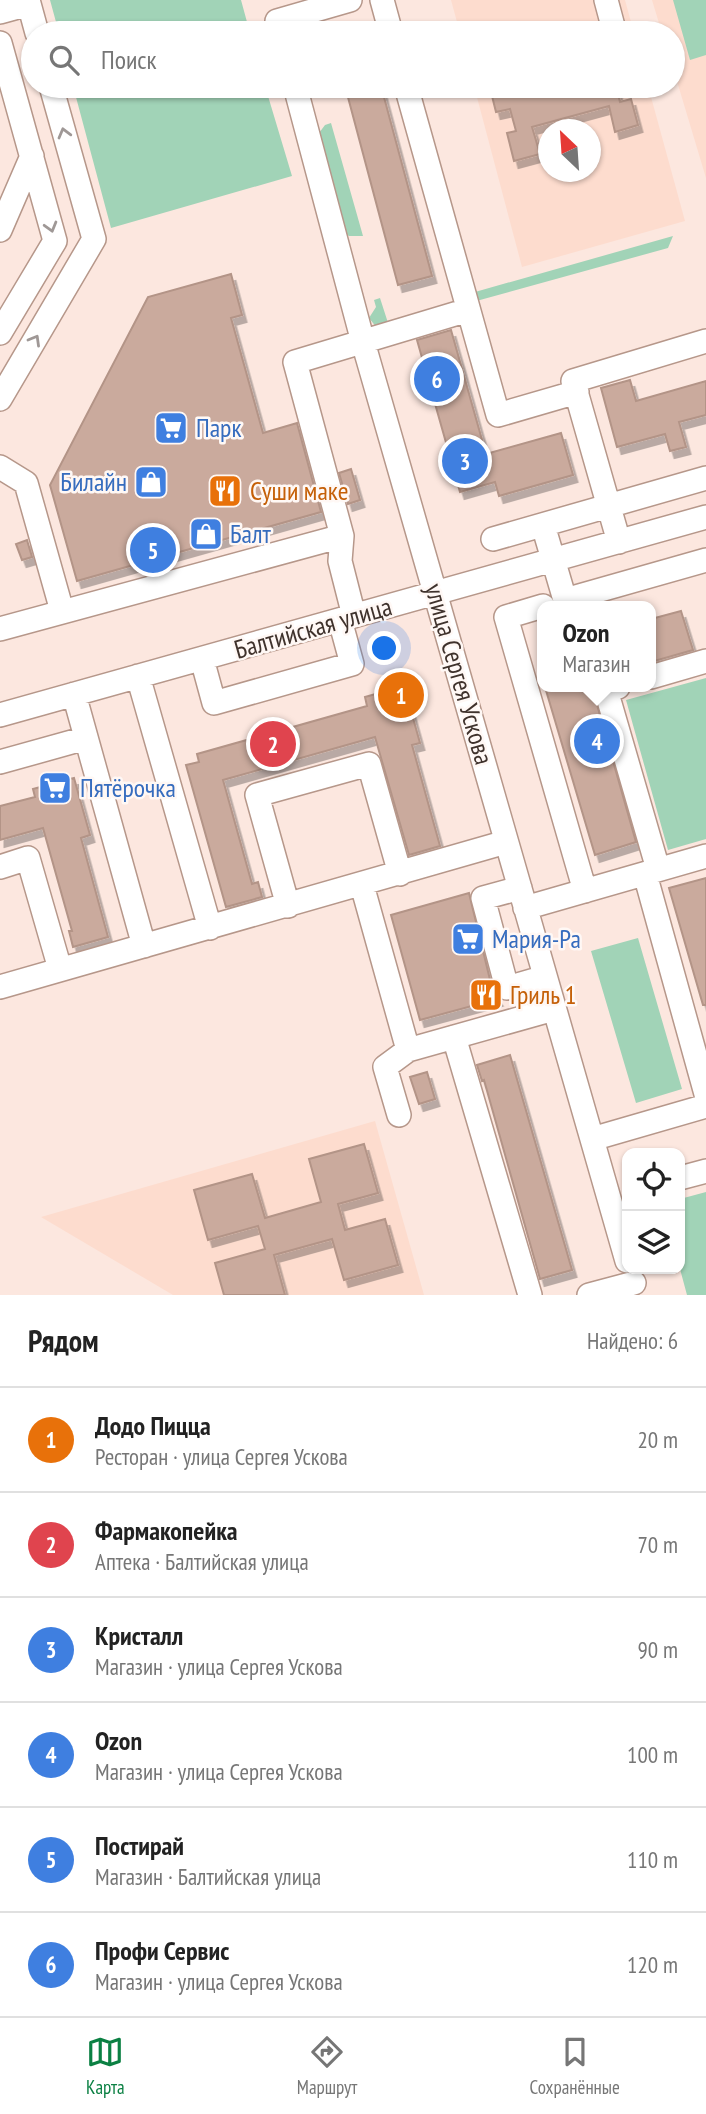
<!DOCTYPE html>
<html lang="ru">
<head>
<meta charset="utf-8">
<style>
	:root { --surface:#fff; --page:#f6f6f6; --text:#222; --muted:#767676; --line:#e0e0e0; --accent:#0b8043 }
	body { margin:0; font-family:"PT Sans Narrow",sans-serif; background:var(--page); color:var(--text) }
	.controls { position:absolute; right:21px; bottom:21px; display:grid; overflow:hidden; border-radius:14px; box-shadow:0 2px 5px #0004 }
	.controls button { width:63px; height:63px; display:grid; place-items:center; padding:0; border:0; border-bottom:2px solid var(--line); background:var(--surface); color:var(--text); font:35px sans-serif }
	.compass { position:absolute; left:538px; top:119px; width:63px; height:63px; border-radius:50%; background:var(--surface); box-shadow:0 2px 5px #0004; rotate:335deg }
	.you { position:absolute; left:385px; top:649px; width:24px; height:24px; margin:-18px; border:5px solid #fff; border-radius:50%; background:#1a73e8; box-shadow:0 0 0 10px #1a73e833 }
	.badge { display:grid; place-items:center; width:46px; height:46px; border-radius:50%; background:var(--accent); color:#fff; font-size:23px; font-weight:700 }
	.pin { position:absolute; translate:-50% -50%; border:4px solid #fff; box-shadow:0 2px 7px #0006 }
	.popup { position:absolute; left:537px; top:601px; width:119px; height:91px; box-sizing:border-box; display:grid; place-content:center; border-radius:14px; background:var(--surface); filter:drop-shadow(0 2px 5px #0005); font-size:23px; white-space:nowrap; color:var(--muted) }
	.popup b { font-size:26px; color:var(--text) }
	.popup::after { content:''; position:absolute; left:50%; top:100%; margin-left:-14px; border:14px solid transparent; border-top-color:var(--surface) }
	.list { margin:0; padding:0; list-style:none }
	h2 { display:flex; justify-content:space-between; align-items:center; height:91px; margin:0; padding:0 28px; font-size:30px }
	h2 small { font-size:23px; font-weight:400; color:var(--muted) }
	.list li { display:grid; grid-template-columns:46px 1fr auto; gap:21px; align-items:center; box-sizing:border-box; height:105px; padding:0 28px; border-top:2px solid var(--line) }
	.list b { display:block; font-size:26px; white-space:nowrap }
	.list p { margin:0; font-size:23px; white-space:nowrap; color:var(--muted) }
	.list em { font-size:23px; font-style:normal; color:var(--muted) }
	.icon { flex:none; width:38px; height:38px; fill:none; stroke:currentColor; stroke-width:2; stroke-linecap:round; stroke-linejoin:round }
	.map { position:relative; flex:none; width:706px; height:1295px; overflow:hidden }
	.search { position:absolute; background:var(--surface); box-shadow:0 2px 5px #0004; left:21px; right:21px; top:21px; height:77px; display:flex; align-items:center; gap:18px; box-sizing:border-box; padding:0 24px; border-radius:38px; color:var(--muted); font-size:26px }
	.sheet { height:721px; background:var(--surface) }
	nav { display:flex; justify-content:space-around; align-items:center; box-sizing:border-box; height:98px; border-top:2px solid var(--line); background:var(--surface); font-size:19px; color:var(--muted) }
	nav a { display:grid; justify-items:center; gap:4px }
	nav .on { color:var(--accent) }
	.map>svg:first-child { display:block }
	.built { fill:#fddcce; fill-rule:evenodd }
	.green { fill:#a1d3b7 }
	.building { fill:#caaa9d; stroke:#b39487; stroke-width:2; filter:url(#shadow) }
	.lines { fill:none; stroke-linecap:round; stroke-linejoin:round }
	.minor-casing { stroke:#b6978a; stroke-width:26 }
	.minor { stroke:#fff; stroke-width:23 }
	.oneway { stroke:#9f9896 }
	.labels { text-anchor:middle; stroke-width:5; stroke-linejoin:round; paint-order:stroke }
	.shop-label { font-size:26px; fill:#366cbe; stroke:#fff8f5; text-anchor:start }
	.food-label { font-size:26px; fill:#c56008; stroke:#fff8f5; text-anchor:start }
	.street-label { font-size:26px; fill:#3f322c; stroke:#fff8f5 }
</style>
</head>
<body>
<div class="map">
<svg width="706" height="1295" viewBox="0 0 706 1295">
	<defs>
		<filter id="shadow"><feDropShadow dx="4.5" dy="7" stdDeviation="0" flood-color="#0004"/></filter>
	</defs>
	<rect width="100%" height="100%" fill="#fce7df"/>
	<path class="built" d="M451 0H625L634 33H460Z
		M652 0H706V178L673 68V33H662Z
		M474 86H648L685 221 522 267ZM548 130H590V172H548Z
		M375 1121 424 1295H173L41 1217Z"/>
	<path class="green" d="M50 0H241L250 33H59Z
		M673 0H706V55L690 60Z
		M73 86H265L292 176 111 228Z
		M331 123 363 236H349L342 231 316 137 325 125Z
		M673 236 668 248 480 300 474 301 468 294Z
		M380 298 389 326 377 328 369 318 376 307 374 300Z
		M706 678V839L668 850 626 700Z
		M638 938 682 1089 636 1103 591 951Z
		M706 1192V1295H687L680 1269V1199Z"/>
	<path class="building" d="M345 86H381L432 276 398 285Z
		M497 86H517L519 95 553 86H616L620 102 631 99 638 125 615 132 609 106 532 127 540 154 514 161 507 133 516 131 510 109 496 112 492 96 499 94Z
		M231 274 242 315 231 318 263 433 297 423 321 512 77 581 50 485 148 297Z
		M451 330 486 454 561 433 573 475 499 496 495 482 460 492 417 340Z
		M630 380 636 401 706 381V415L679 422 686 447 670 451 665 434 617 447 601 388Z
		M351 469 360 500 348 504 339 473Z
		M27 540 32 557 22 560 16 544Z
		M681 611 693 650 651 662V619Z
		M404 686 420 743 412 745 440 846 409 855 375 737 223 780 252 884 258 882 262 897 226 907 186 765 199 762 197 754 367 706 365 697Z
		M545 687H592L636 842 595 855Z
		M74 778 90 835 81 838 108 937 73 947 69 931H72L43 828 0 840V806L35 797 33 789Z
		M706 878V1005H703L669 888Z
		M469 893 493 992 498 999 420 1020 391 915Z
		M510 1055 572 1270 540 1279 484 1080 482 1081 477 1065Z
		M427 1072 435 1099 419 1104 410 1077Z
		M364 1144 378 1193 338 1204 345 1230 385 1219 398 1265 344 1280 332 1239 274 1255 285 1295H224L215 1263 265 1249 258 1226 208 1240 194 1190 252 1174 265 1218 321 1202 309 1159Z"/>
	<g class="lines">
		<defs>
			<path id="minor" d="M28 0 37 33
				M382 0 391 33
				M606 0 614 30
				M0 12 29 4
				M277 21 350 0
				M0 43 55 241 0 333
				M295 86 363 342 627 1261
				M406 86 498 415 577 392
				M0 230 32 156
				M0 399 94 239 51 86
				M0 467 26 483 62 611
				M543 525 565 600 706 560
				M493 539 706 478
				M619 542 573 381 706 341
				M543 606 506 617 585 891
				M354 616 340 561 342 536 295 362 468 310
				M0 629 342 536
				M202 659 214 703 352 664 340 620
				M138 676 210 928
				M651 677 706 661
				M618 687 606 690 658 869
				M74 694 144 946
				M0 715 706 517
				M0 762 86 738
				M0 867 28 858 60 969
				M645 874 706 1094
				M362 885 408 1050 554 1009
				M520 888 483 898 507 988 545 977
				M288 906 257 795 369 764 400 874
				M525 908 706 856
				M0 987 506 842
				M454 1037 530 1295
				M399 1115 385 1067 408 1050
				M592 1139 706 1106
				M680 1178 706 1171
				M589 1295 634 1283"/>
		</defs>
		<use href="#minor" class="minor-casing"/>
		<use href="#minor" class="minor"/>
	</g>
	<defs><path id="oneway-chevron" d="M-2-3.5L2.5 0L-2 3.5" fill="none" stroke-width="1.6" stroke-linecap="round" stroke-linejoin="round" transform="scale(1.75)"/></defs>
	<g class="oneway">
		<use href="#oneway-chevron" transform="translate(64 133) rotate(-105)"/>
		<use href="#oneway-chevron" transform="translate(51 227) rotate(74)"/>
		<use href="#oneway-chevron" transform="translate(35 340) rotate(-60)"/>
	</g>
	<defs>
		<symbol id="supermarket-square" viewBox="-11 -11 22 22"><rect x="-9" y="-9" width="18" height="18" rx="4" fill="#3f7fe0" stroke="#fff8f5"/><path d="M-6-5.5h2.5l.6 2H6L4.5 2H-2.5L-4.4-4H-6ZM-1.5 3.2a1.3 1.3 0 1 0 .1 0ZM3 3.2a1.3 1.3 0 1 0 .1 0Z" fill="#fff"/></symbol>
		<symbol id="shop-square" viewBox="-11 -11 22 22"><rect x="-9" y="-9" width="18" height="18" rx="4" fill="#3f7fe0" stroke="#fff8f5"/><path d="M-5-2.5h2.3a2.7 3.5 0 0 1 5.4 0H5L5.5 6h-11ZM-1.5-2.5h3a1.5 2.3 0 0 0-3 0Z" fill="#fff"/></symbol>
		<symbol id="restaurant-square" viewBox="-11 -11 22 22"><rect x="-9" y="-9" width="18" height="18" rx="4" fill="#e8710a" stroke="#fff8f5"/><path d="M-5-6h1v4h1v-4h1v4h1v-4h1v5L-1.5 .5V6h-2V.5L-5-1ZM5-6V6H3V1.5H1.5Q1.5-4 5-6Z" fill="#fff"/></symbol>
	</defs>
	<g fill-rule="evenodd">
		<use href="#supermarket-square" x="152" y="409" width="38" height="38"/>
		<use href="#shop-square" x="132" y="463" width="38" height="38"/>
		<use href="#restaurant-square" x="206" y="472" width="38" height="38"/>
		<use href="#shop-square" x="187" y="515" width="38" height="38"/>
		<use href="#supermarket-square" x="36" y="769" width="38" height="38"/>
		<use href="#supermarket-square" x="449" y="920" width="38" height="38"/>
		<use href="#restaurant-square" x="467" y="976" width="38" height="38"/>
	</g>
	<g class="labels">
		<g class="shop-label">
			<text x="196" y="437">Парк</text>
			<text x="127" y="491" text-anchor="end">Билайн</text>
			<text x="230" y="543">Балт</text>
			<text x="80" y="797">Пятёрочка</text>
			<text x="492" y="948">Мария-Ра</text>
		</g>
		<g class="food-label">
			<text x="250" y="500">Суши маке</text>
			<text x="510" y="1004">Гриль 1</text>
		</g>
		<g class="street-label">
			<text transform="translate(313 628) rotate(-16)" y="9">Балтийская улица</text>
			<text transform="translate(459 674) rotate(74)" y="9">улица Сергея Ускова</text>
		</g>
	</g>
</svg>
<div class="controls">
<button><svg class="icon" aria-label="locate" viewBox="0 0 24 24"><circle cx="12" cy="12" r="6"/><path d="M12 2v4M12 18v4M2 12h4M18 12h4"/></svg></button>
<button><svg class="icon" aria-label="layers" viewBox="0 0 24 24"><path d="M12 4l9 5-9 5-9-5zM3 14l9 5 9-5"/></svg></button>
</div>
<svg class="compass" viewBox="-18 -18 36 36"><path d="M0-13l5 13h-10z" fill="#e53935"/><path d="M0 13l5-13h-10z" fill="#767676"/></svg>
<div class="you"></div>
<div class="pin badge" style="left:401px;top:695px;background:#e8710a">1</div>
<div class="pin badge" style="left:273px;top:744px;background:#e0444e">2</div>
<div class="pin badge" style="left:465px;top:461px;background:#3f7fe0">3</div>
<div class="pin badge" style="left:597px;top:741px;background:#3f7fe0">4</div>
<div class="popup"><b>Ozon</b>Магазин</div>
<div class="pin badge" style="left:153px;top:550px;background:#3f7fe0">5</div>
<div class="pin badge" style="left:437px;top:379px;background:#3f7fe0">6</div>
<div class="search"><svg class="icon" aria-label="search" viewBox="0 0 24 24"><circle cx="10" cy="10" r="6"/><path d="M15 15l6 6"/></svg>Поиск</div>
</div>
<section class="sheet">
<h2>Рядом<small>Найдено: 6</small></h2>
<ul class="list">
<li><span class="badge" style="background:#e8710a">1</span><div><b>Додо Пицца</b><p>Ресторан · улица Сергея Ускова</p></div><em>20 m</em></li>
<li><span class="badge" style="background:#e0444e">2</span><div><b>Фармакопейка</b><p>Аптека · Балтийская улица</p></div><em>70 m</em></li>
<li><span class="badge" style="background:#3f7fe0">3</span><div><b>Кристалл</b><p>Магазин · улица Сергея Ускова</p></div><em>90 m</em></li>
<li><span class="badge" style="background:#3f7fe0">4</span><div><b>Ozon</b><p>Магазин · улица Сергея Ускова</p></div><em>100 m</em></li>
<li><span class="badge" style="background:#3f7fe0">5</span><div><b>Постирай</b><p>Магазин · Балтийская улица</p></div><em>110 m</em></li>
<li><span class="badge" style="background:#3f7fe0">6</span><div><b>Профи Сервис</b><p>Магазин · улица Сергея Ускова</p></div><em>120 m</em></li>
</ul>
</section>
<nav>
<a class="on"><svg class="icon" aria-label="map" viewBox="0 0 24 24"><path d="M3 6l6-2 6 2 6-2v14l-6 2-6-2-6 2zM9 4v14M15 6v14"/></svg>Карта</a>
<a><svg class="icon" aria-label="directions" viewBox="0 0 24 24"><path d="M12 3l9 9-9 9-9-9zM9 14v-3h6M13 9l2 2-2 2"/></svg>Маршрут</a>
<a><svg class="icon" aria-label="saved" viewBox="0 0 24 24"><path d="M7 4h10v16l-5-4-5 4z"/></svg>Сохранённые</a>
</nav>
</body>
</html>
